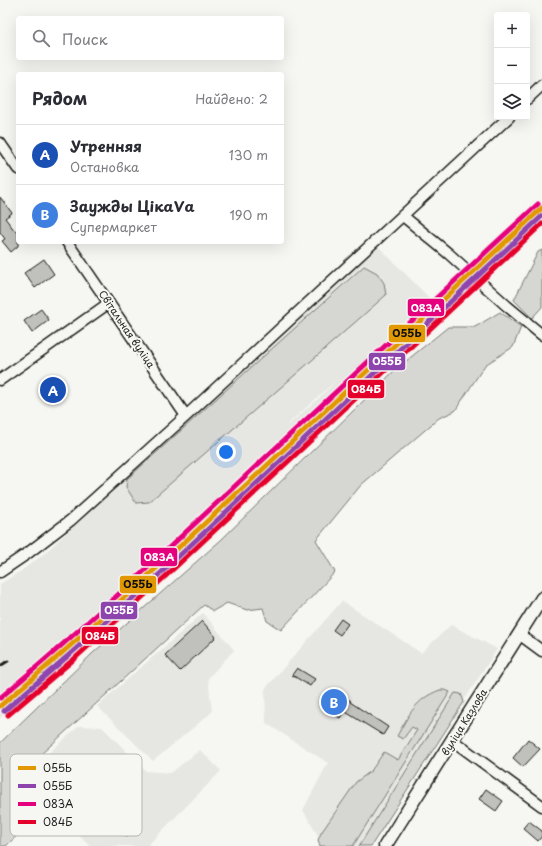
<!DOCTYPE html>
<html lang="ru">
<head>
<meta charset="utf-8">
<style>
	:root { --surface:#fff; --page:#f2f2f3; --text:#2b2b33; --muted:#7c7c81; --line:#e1e1e2; --accent:#1a73e8 }
	body { margin:0; font-family:"Playpen Sans",sans-serif; background:var(--page); color:var(--text) }
	.controls { position:absolute; right:12px; top:12px; display:grid; overflow:hidden; border-radius:4px; box-shadow:0 4px 16px #0002 }
	.controls button { width:36px; height:36px; display:grid; place-items:center; padding:0; border:0; border-bottom:1px solid var(--line); background:var(--surface); color:var(--text); font:20px sans-serif }
	.you { position:absolute; left:226px; top:452px; width:14px; height:14px; margin:-10px; border:3px solid #fff; border-radius:50%; background:#1a73e8; box-shadow:0 0 0 6px #1a73e833 }
	.badge { display:grid; place-items:center; width:26px; height:26px; border-radius:50%; background:var(--accent); color:#fff; font-size:13px; font-weight:700 }
	.pin { position:absolute; translate:-50% -50%; border:2px solid #fff; box-shadow:0 1px 4px #0006 }
	.list { margin:0; padding:0; list-style:none }
	h2 { display:flex; justify-content:space-between; align-items:center; height:52px; margin:0; padding:0 16px; font-size:17px }
	h2 small { font-size:13px; font-weight:400; color:var(--muted) }
	.list li { display:grid; grid-template-columns:26px 1fr auto; gap:12px; align-items:center; box-sizing:border-box; height:60px; padding:0 16px; border-top:1px solid var(--line) }
	.list b { display:block; font-size:15px; white-space:nowrap }
	.list p { margin:0; font-size:13px; white-space:nowrap; color:var(--muted) }
	.list em { font-size:13px; font-style:normal; color:var(--muted) }
	.icon { flex:none; width:22px; height:22px; fill:none; stroke:currentColor; stroke-width:2; stroke-linecap:round; stroke-linejoin:round }
	.map { position:relative; flex:none; width:542px; height:846px; overflow:hidden }
	.search { position:absolute; background:var(--surface); box-shadow:0 4px 16px #0002; left:16px; top:16px; width:268px; height:44px; display:flex; align-items:center; gap:10px; box-sizing:border-box; padding:0 14px; border-radius:4px; color:var(--muted); font-size:15px }
	.panel { position:absolute; background:var(--surface); box-shadow:0 4px 16px #0002; left:16px; top:72px; width:268px; height:172px; border-radius:4px }
	.map>svg:first-child { display:block }
	.built { fill:#e6e6e2; fill-rule:evenodd }
	.green { fill:#d6d6d2; stroke:#797977 }
	.building { fill:#c0c0bd; stroke:#1c1c1c }
	.lines { fill:none; stroke-linecap:round; stroke-linejoin:round }
	.minor-casing { stroke:#1c1c1c; stroke-width:13 }
	.major-casing { stroke:#1c1c1c; stroke-width:15 }
	.minor { stroke:#f6f6f2; stroke-width:10 }
	.major { stroke:#f6f6f2; stroke-width:12 }
	.rail { stroke:#1c1c1c; stroke-width:3 }
	.rail-1-casing { stroke:#f6f6f2; stroke-width:8 }
	.rail-2-casing { stroke:#f6f6f2; stroke-width:8 }
	.rail-3-casing { stroke:#f6f6f2; stroke-width:8 }
	.rail-4-casing { stroke:#f6f6f2; stroke-width:8 }
	.rail-1 { stroke:#e19803; stroke-width:5 }
	.rail-2 { stroke:#8e44ad; stroke-width:5 }
	.rail-3 { stroke:#e5007d; stroke-width:5 }
	.rail-4 { stroke:#e4002b; stroke-width:5 }
	.labels { text-anchor:middle; stroke-width:4; stroke-linejoin:round; paint-order:stroke }
	.street-label { font-size:10px; fill:#1c1c1c; stroke:#f6f6f2 }
	.key { fill:#f6f6f2; stroke:#b5b5b2; stroke-width:1 }
	.key-label { font-size:11px; fill:#1c1c1c }
	.line-badge { stroke:#f6f6f2; stroke-width:1.5 }
	.badge-label { font-size:11px; text-anchor:middle; font-weight:bold; fill:#fff }
	.pale-badge-label { font-size:11px; text-anchor:middle; font-weight:bold; fill:#111 }
</style>
</head>
<body>
<div class="map">
<svg width="542" height="846" viewBox="0 0 542 846">
	<rect width="100%" height="100%" fill="#f6f6f2"/>
	<filter id="ink" filterUnits="userSpaceOnUse"><feTurbulence type="fractalNoise" baseFrequency=".025" numOctaves="2"/><feDisplacementMap in="SourceGraphic" scale="8" xChannelSelector="R" yChannelSelector="G"/><feConvolveMatrix kernelMatrix="1 2 1 2 8 2 1 2 1" color-interpolation-filters="sRGB"/></filter>
	<g filter="url(#ink)">
		<path class="built" d="M378 246 445 314 97 634 0 718V584L21 571 45 553 189 419 338 281ZM340 377 317 400 288 425V424Z
			M342 601 421 653 451 625 497 649 371 846H324L303 810 328 763 266 723 265 689Z
			M203 613 234 650 208 678 212 712 153 761 97 706Z
			M79 726 102 727 146 771 171 773 200 750 221 771 147 846H90L51 807 22 777Z"/>
		<path class="green" d="M542 250V307L532 318 514 300 538 252Z
			M364 266 377 273 384 283 386 295 318 355 149 502 136 503 126 487 127 479Z
			M500 312 521 327 513 347 485 365 455 411 439 418 361 485 316 540 335 572 281 630 267 621 263 608 247 610 227 603 213 611 204 605 15 778 44 810 6 846H0V743L93 653 221 540 395 370 448 327H475Z
			M440 690H445L450 692 353 846H320L318 840 321 833 356 782 371 771 384 752 398 760 417 730 412 727 403 739 397 736C409 715 415 699 440 690Z
			M455 693 461 694 464 702 371 846H359Z"/>
		<path class="building" d="M0 197 12 213 5 218 15 231 18 229V246L11 252 2 241 5 239 0 232Z
			M44 259 54 274 35 288 24 273Z
			M41 309 49 320 32 333 24 321Z
			M341 619 348 624 340 635 333 630Z
			M202 621 216 637 180 671 165 655Z
			M297 668 315 679 310 686 292 675Z
			M336 692 351 701 350 702 388 727 383 735 344 711 340 718 326 710Z
			M528 739 540 749 523 767 513 758Z
			M93 784 98 790 100 788 139 825 127 837 113 823 110 826 102 818 105 816 83 794Z
			M486 789 503 801 496 811 479 799Z
			M529 821 542 831V836L538 841 523 828Z"/>
		<g class="lines">
			<defs>
				<path id="minor" d="M527 99 542 85
					M0 143 18 169
					M403 216 449 254 507 306 542 335
					M67 242 186 416
					M0 380 109 303
					M0 572 28 553 71 520 186 416 509 117
					M519 634 542 651
					M452 740 542 806"/>
				<path id="major" d="M385 846 542 598"/>
			</defs>
			<use href="#minor" class="minor-casing"/>
			<use href="#major" class="major-casing"/>
			<use href="#minor" class="minor"/>
			<use href="#major" class="major"/>
			<path class="rail" d="M0 666 8 661"/>
			<defs>
				<path id="rail-1" d="M0 706C90 631 175 551 261 471 354 383 448 295 542 208"/>
				<path id="rail-2" d="M4 711 69 655 164 570 542 216"/>
				<path id="rail-3" d="M0 698C88 625 170 547 253 469 348 381 442 292 538 204"/>
				<path id="rail-4" d="M8 715 73 660 168 574 542 224"/>
			</defs>
			<use href="#rail-1" class="rail-1-casing"/>
			<use href="#rail-2" class="rail-2-casing"/>
			<use href="#rail-3" class="rail-3-casing"/>
			<use href="#rail-4" class="rail-4-casing"/>
			<use href="#rail-1" class="rail-1"/>
			<use href="#rail-2" class="rail-2"/>
			<use href="#rail-3" class="rail-3"/>
			<use href="#rail-4" class="rail-4"/>
		</g>
	</g>
	<g class="labels">
		<g class="street-label">
			<text transform="translate(127 329) rotate(56)" y="4">Світальная вуліца</text>
			<text transform="translate(464 722) rotate(-58)" y="4">вуліца Казлова</text>
		</g>
	</g>
	<rect x="10" y="754" width="132" height="82" rx="6" class="key"/>
	<rect x="18" y="766" width="18" height="4" fill="#e19803"/>
	<rect x="18" y="784" width="18" height="4" fill="#8e44ad"/>
	<rect x="18" y="802" width="18" height="4" fill="#e5007d"/>
	<rect x="18" y="820" width="18" height="4" fill="#e4002b"/>
	<g class="key-label">
		<text x="43" y="772">055Ь</text>
		<text x="43" y="790">055Б</text>
		<text x="43" y="808">083А</text>
		<text x="43" y="826">084Б</text>
	</g>
	<g class="line-badge">
		<rect x="407" y="298" width="38" height="19" rx="4" fill="#e5007d"/>
		<rect x="388" y="324" width="38" height="19" rx="4" fill="#e19803"/>
		<rect x="368" y="352" width="38" height="19" rx="4" fill="#8e44ad"/>
		<rect x="347" y="379" width="38" height="20" rx="4" fill="#e4002b"/>
		<rect x="140" y="547" width="38" height="20" rx="4" fill="#e5007d"/>
		<rect x="119" y="575" width="38" height="19" rx="4" fill="#e19803"/>
		<rect x="100" y="601" width="38" height="19" rx="4" fill="#8e44ad"/>
		<rect x="81" y="626" width="38" height="19" rx="4" fill="#e4002b"/>
	</g>
	<g class="badge-label">
		<text x="426" y="312">083А</text>
		<text x="387" y="365">055Б</text>
		<text x="366" y="393">084Б</text>
		<text x="159" y="561">083А</text>
		<text x="119" y="614">055Б</text>
		<text x="100" y="640">084Б</text>
	</g>
	<g class="pale-badge-label">
		<text x="407" y="337">055Ь</text>
		<text x="138" y="588">055Ь</text>
	</g>
</svg>
<div class="controls">
<button>+</button>
<button>−</button>
<button><svg class="icon" aria-label="layers" viewBox="0 0 24 24"><path d="M12 4l9 5-9 5-9-5zM3 14l9 5 9-5"/></svg></button>
</div>
<div class="you"></div>
<div class="pin badge" style="left:53px;top:390px;background:#1a4fb4">A</div>
<div class="pin badge" style="left:334px;top:702px;background:#3f7fe0">B</div>
<div class="search"><svg class="icon" aria-label="search" viewBox="0 0 24 24"><circle cx="10" cy="10" r="6"/><path d="M15 15l6 6"/></svg>Поиск</div>
<section class="panel">
<h2>Рядом<small>Найдено: 2</small></h2>
<ul class="list">
<li><span class="badge" style="background:#1a4fb4">A</span><div><b>Утренняя</b><p>Остановка</p></div><em>130 m</em></li>
<li><span class="badge" style="background:#3f7fe0">B</span><div><b>Заужды ЦікаVа</b><p>Супермаркет</p></div><em>190 m</em></li>
</ul>
</section>
</div>
</body>
</html>
